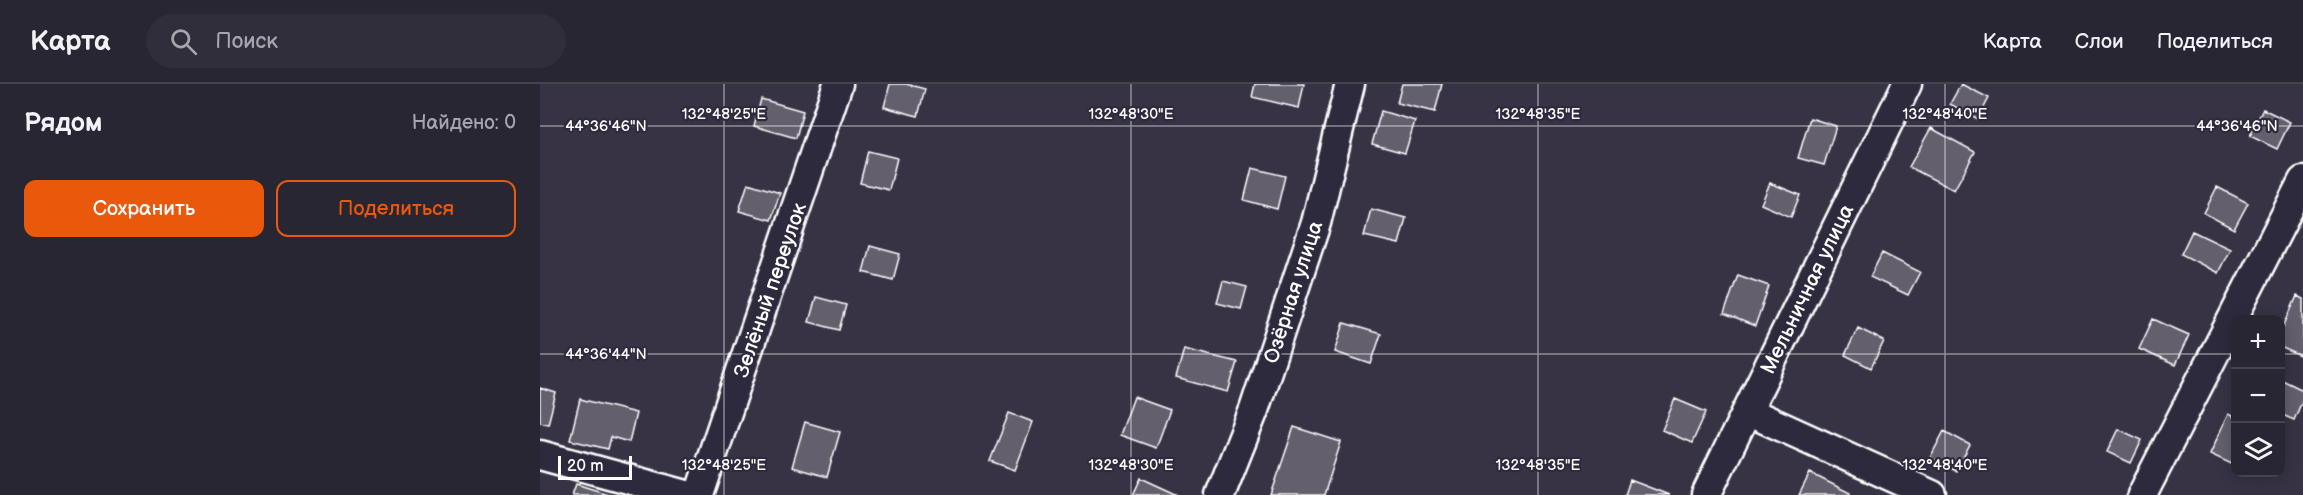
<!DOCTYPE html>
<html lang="ru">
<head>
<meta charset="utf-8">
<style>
	:root { --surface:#292634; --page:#312e3c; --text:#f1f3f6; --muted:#a5a5ac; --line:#45434f; --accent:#ea580c }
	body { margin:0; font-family:"Balsamiq Sans",sans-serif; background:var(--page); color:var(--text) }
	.controls { position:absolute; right:18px; bottom:18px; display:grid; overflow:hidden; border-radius:12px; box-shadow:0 3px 15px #0003 }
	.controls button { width:54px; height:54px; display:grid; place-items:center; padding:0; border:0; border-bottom:2px solid var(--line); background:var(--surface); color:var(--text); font:30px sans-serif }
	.scale { position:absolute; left:18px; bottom:15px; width:74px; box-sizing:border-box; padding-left:6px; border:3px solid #fff; border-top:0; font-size:16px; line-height:21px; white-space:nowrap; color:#fff; -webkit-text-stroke:4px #2f2a3d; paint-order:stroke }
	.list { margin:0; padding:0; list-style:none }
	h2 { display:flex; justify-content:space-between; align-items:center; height:78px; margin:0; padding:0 24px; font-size:26px }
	h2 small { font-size:20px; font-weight:400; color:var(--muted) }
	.actions { display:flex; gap:12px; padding:18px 24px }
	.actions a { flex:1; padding:14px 0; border:2px solid var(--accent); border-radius:12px; text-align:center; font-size:21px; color:var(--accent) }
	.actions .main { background:var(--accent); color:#fff }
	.icon { flex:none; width:33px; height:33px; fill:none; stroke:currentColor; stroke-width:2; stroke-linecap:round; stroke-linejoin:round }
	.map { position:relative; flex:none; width:1763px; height:411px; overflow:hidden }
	header { display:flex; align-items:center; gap:36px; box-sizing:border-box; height:84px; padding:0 30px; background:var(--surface); border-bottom:2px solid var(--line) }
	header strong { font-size:28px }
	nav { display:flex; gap:33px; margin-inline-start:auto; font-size:21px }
	.search { width:420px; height:54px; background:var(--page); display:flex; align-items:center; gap:15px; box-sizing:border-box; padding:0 21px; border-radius:33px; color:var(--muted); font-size:22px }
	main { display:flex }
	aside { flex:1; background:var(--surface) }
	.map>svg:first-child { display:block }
	.building { fill:#635f6d; stroke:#fff; stroke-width:1.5 }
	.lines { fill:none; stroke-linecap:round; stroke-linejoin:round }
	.street-casing { stroke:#fff; stroke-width:33 }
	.street { stroke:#2f2a3d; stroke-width:28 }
	.ticks { fill:none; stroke:#fff; stroke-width:1.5; stroke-opacity:0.45 }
	.labels { text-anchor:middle; stroke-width:4.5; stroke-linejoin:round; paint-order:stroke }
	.street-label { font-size:21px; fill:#fff; stroke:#2f2a3d }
	.ticks-label { font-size:15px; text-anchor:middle; fill:#fff; stroke:#2f2a3d; stroke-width:4.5; stroke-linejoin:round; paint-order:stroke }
</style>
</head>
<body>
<header>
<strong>Карта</strong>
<div class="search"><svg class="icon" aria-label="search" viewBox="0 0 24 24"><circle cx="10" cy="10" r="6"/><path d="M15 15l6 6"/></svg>Поиск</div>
<nav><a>Карта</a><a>Слои</a><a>Поделиться</a></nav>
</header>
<main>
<aside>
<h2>Рядом<small>Найдено: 0</small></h2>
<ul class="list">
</ul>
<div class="actions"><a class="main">Сохранить</a><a>Поделиться</a></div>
</aside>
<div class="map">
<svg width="1763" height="411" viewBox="0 0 1763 411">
	<rect width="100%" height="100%" fill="#373345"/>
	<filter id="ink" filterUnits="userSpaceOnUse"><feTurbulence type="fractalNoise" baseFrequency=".0167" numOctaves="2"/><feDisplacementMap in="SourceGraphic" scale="12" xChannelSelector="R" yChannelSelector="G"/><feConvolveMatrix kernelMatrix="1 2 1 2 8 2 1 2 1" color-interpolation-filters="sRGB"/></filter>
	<g filter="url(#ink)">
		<path class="building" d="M350 0H366L385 5 378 32 344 23Z
			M715 0H764L759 24 712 13Z
			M862 0H902L895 28 857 19Z
			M1421 0 1449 14 1438 35 1410 20Z
			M221 15 263 27 256 54 214 42Z
			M1723 25 1750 38 1737 65 1710 52Z
			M841 27 875 37 865 69 832 60Z
			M1270 34 1296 42 1284 81 1258 74Z
			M1391 44 1435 68 1414 106 1369 83Z
			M328 67 357 74 349 106 320 99Z
			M712 84 745 92 737 125 704 116Z
			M208 99 240 109 231 136 199 127Z
			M1230 99 1260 111 1251 133 1221 120Z
			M1677 103 1708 119 1694 145 1664 129Z
			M831 125 866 134 859 160 824 152Z
			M1652 147 1690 165 1678 189 1641 170Z
			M330 162 360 170 353 196 323 188Z
			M1342 169 1380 188 1368 211 1330 193Z
			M1198 191 1229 202 1215 242 1184 230Z
			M683 197 707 203 701 225 677 219Z
			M1757 212 1763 215V273L1740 263V250Z
			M276 213 306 221 299 246 269 238Z
			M1613 235 1649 251 1635 281 1599 265Z
			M804 239 841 250 831 280 795 268Z
			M1318 244 1344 257 1331 284 1305 271Z
			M644 265 697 278 688 308 636 294Z
			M1740 295 1763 306V315L1754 336 1740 330Z
			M0 304 16 309 8 340 0 338Z
			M594 313 630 326 616 364 580 351Z
			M40 315 96 329 89 358 71 353 68 365 30 356Z
			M1135 315 1166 328 1152 359 1122 346Z
			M469 329 493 338 475 386 450 377Z
			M1688 330 1696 334V382L1670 370Z
			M265 338 300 348 287 393 252 383Z
			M754 343 801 358 784 411H731Z
			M1578 345 1602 356 1591 379 1567 368Z
			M1404 347 1430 361 1416 387 1390 374Z
			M1270 389 1310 409 1309 411H1259Z
			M601 394 638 411H593Z
			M1090 396 1129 411H1085Z
			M36 400 71 411H32Z"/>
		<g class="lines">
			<defs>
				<path id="street" d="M1207 327 1392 411
					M0 371 146 411
					M159 411 298 0
					M680 411 714 326 776 139 810 0
					M1166 411 1367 0
					M1602 411 1763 97"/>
			</defs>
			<use href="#street" class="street-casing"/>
			<use href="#street" class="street"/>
		</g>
	</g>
	<path class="ticks" d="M184 0V411M591 0V411M998 0V411M1405 0V411M0 42H1763M0 270H1696M1740 270H1763"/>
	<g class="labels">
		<g class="street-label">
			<text transform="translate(1267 205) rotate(-64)" y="7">Мельничная улица</text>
			<text transform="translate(230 206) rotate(-71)" y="7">Зелёный переулок</text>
			<text transform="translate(753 208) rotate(-72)" y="7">Озёрная улица</text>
		</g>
	</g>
	<g class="ticks-label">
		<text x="184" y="35">132°48'25"E</text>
		<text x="591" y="35">132°48'30"E</text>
		<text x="998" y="35">132°48'35"E</text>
		<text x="1405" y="35">132°48'40"E</text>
		<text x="66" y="47">44°36'46"N</text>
		<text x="1697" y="47">44°36'46"N</text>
		<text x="66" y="275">44°36'44"N</text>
		<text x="184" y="386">132°48'25"E</text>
		<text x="591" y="386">132°48'30"E</text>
		<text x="998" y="386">132°48'35"E</text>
		<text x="1405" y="386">132°48'40"E</text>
	</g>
</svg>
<div class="controls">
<button>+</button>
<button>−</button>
<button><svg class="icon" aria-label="layers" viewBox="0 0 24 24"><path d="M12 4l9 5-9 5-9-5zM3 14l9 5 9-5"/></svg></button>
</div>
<div class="scale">20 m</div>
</div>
</main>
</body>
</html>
